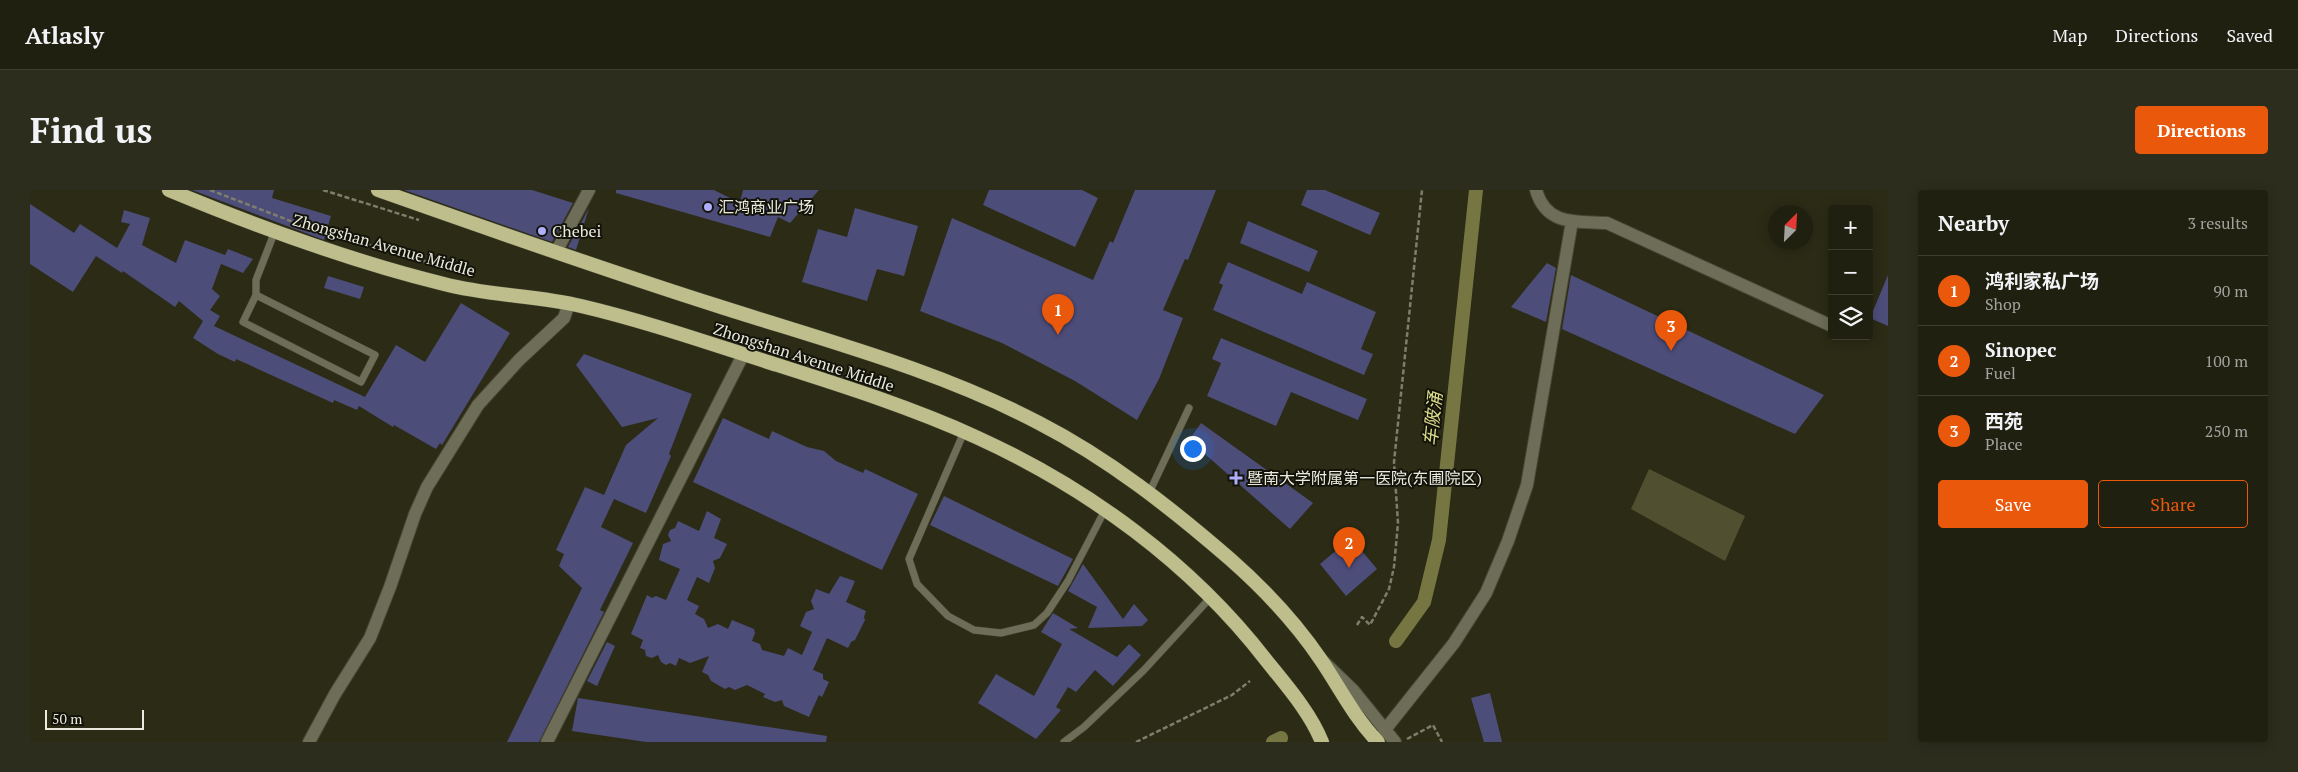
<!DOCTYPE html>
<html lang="en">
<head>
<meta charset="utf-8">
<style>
	:root { --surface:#202010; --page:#2d2d1e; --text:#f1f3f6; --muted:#a2a39f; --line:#3d3e30; --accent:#ea580c }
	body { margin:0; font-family:"PT Serif","Noto Sans SC",serif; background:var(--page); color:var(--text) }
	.controls { position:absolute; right:15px; top:15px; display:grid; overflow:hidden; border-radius:5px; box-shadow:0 2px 12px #0003 }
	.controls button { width:45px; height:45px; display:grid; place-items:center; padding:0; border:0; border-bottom:1px solid var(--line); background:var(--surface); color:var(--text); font:25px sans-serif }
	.compass { position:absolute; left:1738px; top:15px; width:45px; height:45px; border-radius:50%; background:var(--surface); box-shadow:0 2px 12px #0003; rotate:24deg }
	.scale { position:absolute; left:15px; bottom:12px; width:99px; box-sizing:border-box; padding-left:5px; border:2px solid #eaebde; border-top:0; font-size:14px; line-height:18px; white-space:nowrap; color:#eaebde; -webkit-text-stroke:4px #13130a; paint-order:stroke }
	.you { position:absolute; left:1162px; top:258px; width:18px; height:18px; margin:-12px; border:4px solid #fff; border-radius:50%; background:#1a73e8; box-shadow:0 0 0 8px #1a73e833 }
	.badge { display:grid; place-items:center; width:32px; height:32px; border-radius:50%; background:var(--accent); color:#fff; font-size:16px; font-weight:700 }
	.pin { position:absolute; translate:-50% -41px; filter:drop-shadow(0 1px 2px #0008) }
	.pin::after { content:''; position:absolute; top:26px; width:18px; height:15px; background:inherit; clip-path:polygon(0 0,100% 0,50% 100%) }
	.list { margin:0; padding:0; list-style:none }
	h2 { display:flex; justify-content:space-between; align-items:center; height:65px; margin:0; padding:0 20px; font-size:21px }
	h2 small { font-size:16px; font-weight:400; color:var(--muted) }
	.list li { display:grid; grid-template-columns:32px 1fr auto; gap:15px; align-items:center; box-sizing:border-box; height:70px; padding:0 20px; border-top:1px solid var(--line) }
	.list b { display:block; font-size:19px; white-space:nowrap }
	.list p { margin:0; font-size:16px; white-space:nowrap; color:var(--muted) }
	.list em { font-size:16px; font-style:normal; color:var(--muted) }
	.actions { display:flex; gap:10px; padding:15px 20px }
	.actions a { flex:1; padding:11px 0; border:1px solid var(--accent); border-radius:5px; text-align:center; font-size:18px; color:var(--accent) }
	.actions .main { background:var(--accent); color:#fff }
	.icon { flex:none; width:28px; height:28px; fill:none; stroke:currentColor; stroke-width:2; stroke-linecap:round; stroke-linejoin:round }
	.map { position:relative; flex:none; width:1858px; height:552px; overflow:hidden; border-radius:5px }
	header { display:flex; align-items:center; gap:30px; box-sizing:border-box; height:70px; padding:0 25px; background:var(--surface); border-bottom:1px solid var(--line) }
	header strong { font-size:24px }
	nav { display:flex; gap:28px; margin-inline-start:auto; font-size:18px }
	.intro { display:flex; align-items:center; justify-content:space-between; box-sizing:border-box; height:120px; padding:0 30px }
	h1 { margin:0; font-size:35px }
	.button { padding:12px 22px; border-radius:5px; background:var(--accent); color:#fff; font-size:18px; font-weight:700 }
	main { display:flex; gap:30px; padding:0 30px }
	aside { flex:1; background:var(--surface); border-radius:5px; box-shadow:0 2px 12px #0003 }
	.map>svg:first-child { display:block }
	.green { fill:#505030 }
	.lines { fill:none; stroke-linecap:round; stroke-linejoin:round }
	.canal { stroke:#757642; stroke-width:14 }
	.building { fill:#4d4d7a }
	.service-casing { stroke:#464632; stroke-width:8 }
	.minor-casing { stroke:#464632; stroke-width:14 }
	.tertiary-casing { stroke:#464632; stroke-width:14 }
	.trunk-casing { stroke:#464632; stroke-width:15 }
	.path { stroke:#7e7e6d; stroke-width:2.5; stroke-dasharray:5 2.5; stroke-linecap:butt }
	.service { stroke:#6d6d58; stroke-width:7 }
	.minor { stroke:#6d6d58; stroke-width:12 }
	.tertiary { stroke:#6d6d58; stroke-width:12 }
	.trunk { stroke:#bdbe8c; stroke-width:14 }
	.poi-dot { fill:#aeaefb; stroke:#13130a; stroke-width:2 }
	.labels { text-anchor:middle; stroke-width:4; stroke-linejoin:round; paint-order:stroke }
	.poi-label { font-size:16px; fill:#eaebde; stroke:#13130a; text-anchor:start }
	.street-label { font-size:16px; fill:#eaebde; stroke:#13130a }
	.water-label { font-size:18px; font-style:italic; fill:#dadc8b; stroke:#13130a }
</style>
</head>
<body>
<header>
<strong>Atlasly</strong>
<nav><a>Map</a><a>Directions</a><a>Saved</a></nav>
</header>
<div class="intro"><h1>Find us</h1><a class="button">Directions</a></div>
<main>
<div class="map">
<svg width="1858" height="552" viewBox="0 0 1858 552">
	<rect width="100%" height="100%" fill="#2b2b16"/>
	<path class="green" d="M1619 279 1715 326 1695 371 1601 319Z"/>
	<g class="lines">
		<path class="canal" d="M1366 451 1394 412 1409 350 1446 0
			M1243 552 1251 548"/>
	</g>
	<path class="building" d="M162 0H244L242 8 301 26 294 50Z
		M374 0H502L543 13 522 52Z
		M586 0H684L710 13 713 0H789L760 33 748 27 740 47 586 3Z
		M959 0H1052L1068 8 1045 57 953 15Z
		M1105 0H1186L1158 70 1155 69 1133 120 1153 128 1129 189 1107 230 1045 191 972 153 890 121 922 28 1063 90 1080 51 1083 53Z
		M1277 0H1295L1350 23 1340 45 1271 15Z
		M0 14 44 43 50 34 87 58 100 34 91 32 94 20 120 28 112 55 146 73 155 50 195 65 198 59 223 69 213 83 191 74 182 99 190 106 180 120 190 126 184 136 335 207 366 155 395 172 431 113 480 143 412 255 410 253 406 259 364 235 363 237 329 216 327 220 304 210 303 213 206 169 205 172 188 164 163 148 173 131 149 111 145 117 93 81 92 83 66 66 43 102 0 74Z
		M559 18 546 60 538 57Z
		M825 18 888 36 874 86 847 79 837 111 772 92 788 39 817 47Z
		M1218 31 1288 61 1279 82 1210 53Z
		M1198 72 1272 104 1277 92 1346 122 1331 159 1343 164 1334 185 1183 120 1193 95 1189 93Z
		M1517 73 1526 78 1516 132 1481 117Z
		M1541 85 1794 205 1765 244 1532 139Z
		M1858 85V136L1840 128Z
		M298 86 334 97 330 109 294 98Z
		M1191 148 1337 209 1328 230 1261 202 1246 236 1177 206 1191 173 1182 169Z
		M554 164 662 204 639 264 641 266 616 323 584 309 571 337 603 353 570 420 574 422 509 552H477L552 398 529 376 534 364 526 360 555 297 574 305 596 255 628 228 592 237 546 175Z
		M693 228 739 249 742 241 777 257 794 261 806 271 833 283 835 279 888 304 852 380 663 292Z
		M1171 233 1283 313 1260 339 1159 250Z
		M914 306 1043 369 1028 396 900 335Z
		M677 321 691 329 684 348 697 354 690 368 683 371 685 378 679 393 667 387 657 410 669 416 665 424 674 429 678 438 688 434 698 439 702 430 724 439 725 443 722 451 730 454 732 460 754 466 758 458 772 465 782 442 770 436 776 422 784 419 781 411 786 399 799 404 810 386 825 391 816 412 836 421 834 427 835 430 825 450 821 452 818 458 797 448 783 480 793 484V489L799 492 792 507 789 505 779 527 754 516 752 510 745 512 733 507 735 504 717 495 705 500 699 497 695 499 681 491 678 485 672 482 679 466 660 473 649 468 646 476 640 473 636 475 631 472 628 465 622 468 616 466 615 460 610 458 613 450 601 444 617 405 622 408 626 406 636 410 650 379 629 370 633 354 641 351 638 345 640 340 645 338 648 331 669 341Z
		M1321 348 1347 379 1316 406 1290 374Z
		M1053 374 1093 429 1104 414 1118 430 1112 436 1058 438 1067 417 1038 401Z
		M1023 423 1048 438 1039 439 1087 467 1099 454 1111 465 1083 496 1065 480 1046 502 1038 497 1026 517 1031 520 1006 549 948 513 966 484 1004 506 1032 454 1011 442Z
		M577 452 585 456 567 496 557 491Z
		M1460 503 1472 552H1454L1441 508Z
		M548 508 797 546 796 552H616L542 541Z"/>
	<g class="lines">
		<defs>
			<path id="service" d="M226 105 345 165 331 192 213 132 226 105V90L245 41
				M934 242 879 369 887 394 918 426 944 440 971 443 1004 435 1017 423 1038 391 1075 320
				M1119 303 1159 218
				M1034 552 1054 537 1114 480 1181 407"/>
			<path id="minor" d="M1506 0C1516 36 1546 31 1577 33L1802 136
				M1354 541 1424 453 1456 403 1478 351 1497 295 1542 31
				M279 552 305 504 340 448 360 397 385 324 397 297 448 215 489 170 534 128 539 113
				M517 552 713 165"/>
			<path id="tertiary" d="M526 62 559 0
				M1294 472 1323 500 1365 552"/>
			<path id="trunk" d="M139 0C228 37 320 71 414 94 459 106 506 105 551 116 615 131 678 153 741 173 810 195 880 217 946 247 1058 298 1161 373 1236 470 1256 495 1280 522 1292 552
				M348 0C461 40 574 80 688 116 797 151 908 180 1009 233 1079 269 1141 318 1200 369 1233 398 1266 433 1291 470 1310 498 1324 527 1348 552"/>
		</defs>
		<use href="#service" class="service-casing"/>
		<use href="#minor" class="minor-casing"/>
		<use href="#tertiary" class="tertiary-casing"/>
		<use href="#trunk" class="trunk-casing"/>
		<path class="path" d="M180 0 266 33 417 78
			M293 0 389 30
			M1327 435 1332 427 1340 435 1359 399 1364 377 1368 333 1364 272 1392 0
			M1377 549 1403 535 1412 552
			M1106 552 1202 505 1220 491"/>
		<use href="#service" class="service"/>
		<use href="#minor" class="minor"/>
		<use href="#tertiary" class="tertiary"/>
		<use href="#trunk" class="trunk"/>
	</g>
	<g class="poi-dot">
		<circle cx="678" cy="17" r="5"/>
		<circle cx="512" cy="41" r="5"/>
		<path d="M1203.5 280.5h5v5h5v5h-5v5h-5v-5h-5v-5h5z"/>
	</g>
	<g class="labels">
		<g class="poi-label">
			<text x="688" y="23">汇鸿商业广场</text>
			<text x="522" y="47">Chebei</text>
			<text x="1217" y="294">暨南大学附属第一医院(东圃院区)</text>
		</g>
		<g class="street-label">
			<text transform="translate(354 55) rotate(16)" y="6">Zhongshan Avenue Middle</text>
			<text transform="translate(774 167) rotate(18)" y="6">Zhongshan Avenue Middle</text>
		</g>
		<g class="water-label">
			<text transform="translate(1403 229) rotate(-84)" y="6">车陂涌</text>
		</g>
	</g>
</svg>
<div class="controls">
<button>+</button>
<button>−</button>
<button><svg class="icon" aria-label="layers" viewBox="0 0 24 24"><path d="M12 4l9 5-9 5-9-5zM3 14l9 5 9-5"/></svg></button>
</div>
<svg class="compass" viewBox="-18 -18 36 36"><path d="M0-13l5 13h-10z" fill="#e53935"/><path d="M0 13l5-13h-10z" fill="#a2a39f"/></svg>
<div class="scale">50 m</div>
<div class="you"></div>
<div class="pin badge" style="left:1028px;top:145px">1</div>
<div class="pin badge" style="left:1319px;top:378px">2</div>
<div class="pin badge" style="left:1641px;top:161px">3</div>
</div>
<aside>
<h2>Nearby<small>3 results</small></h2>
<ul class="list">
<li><span class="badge">1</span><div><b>鸿利家私广场</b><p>Shop</p></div><em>90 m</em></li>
<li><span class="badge">2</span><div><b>Sinopec</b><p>Fuel</p></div><em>100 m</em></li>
<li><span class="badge">3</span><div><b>西苑</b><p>Place</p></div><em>250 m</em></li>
</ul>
<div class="actions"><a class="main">Save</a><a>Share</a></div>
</aside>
</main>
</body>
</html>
